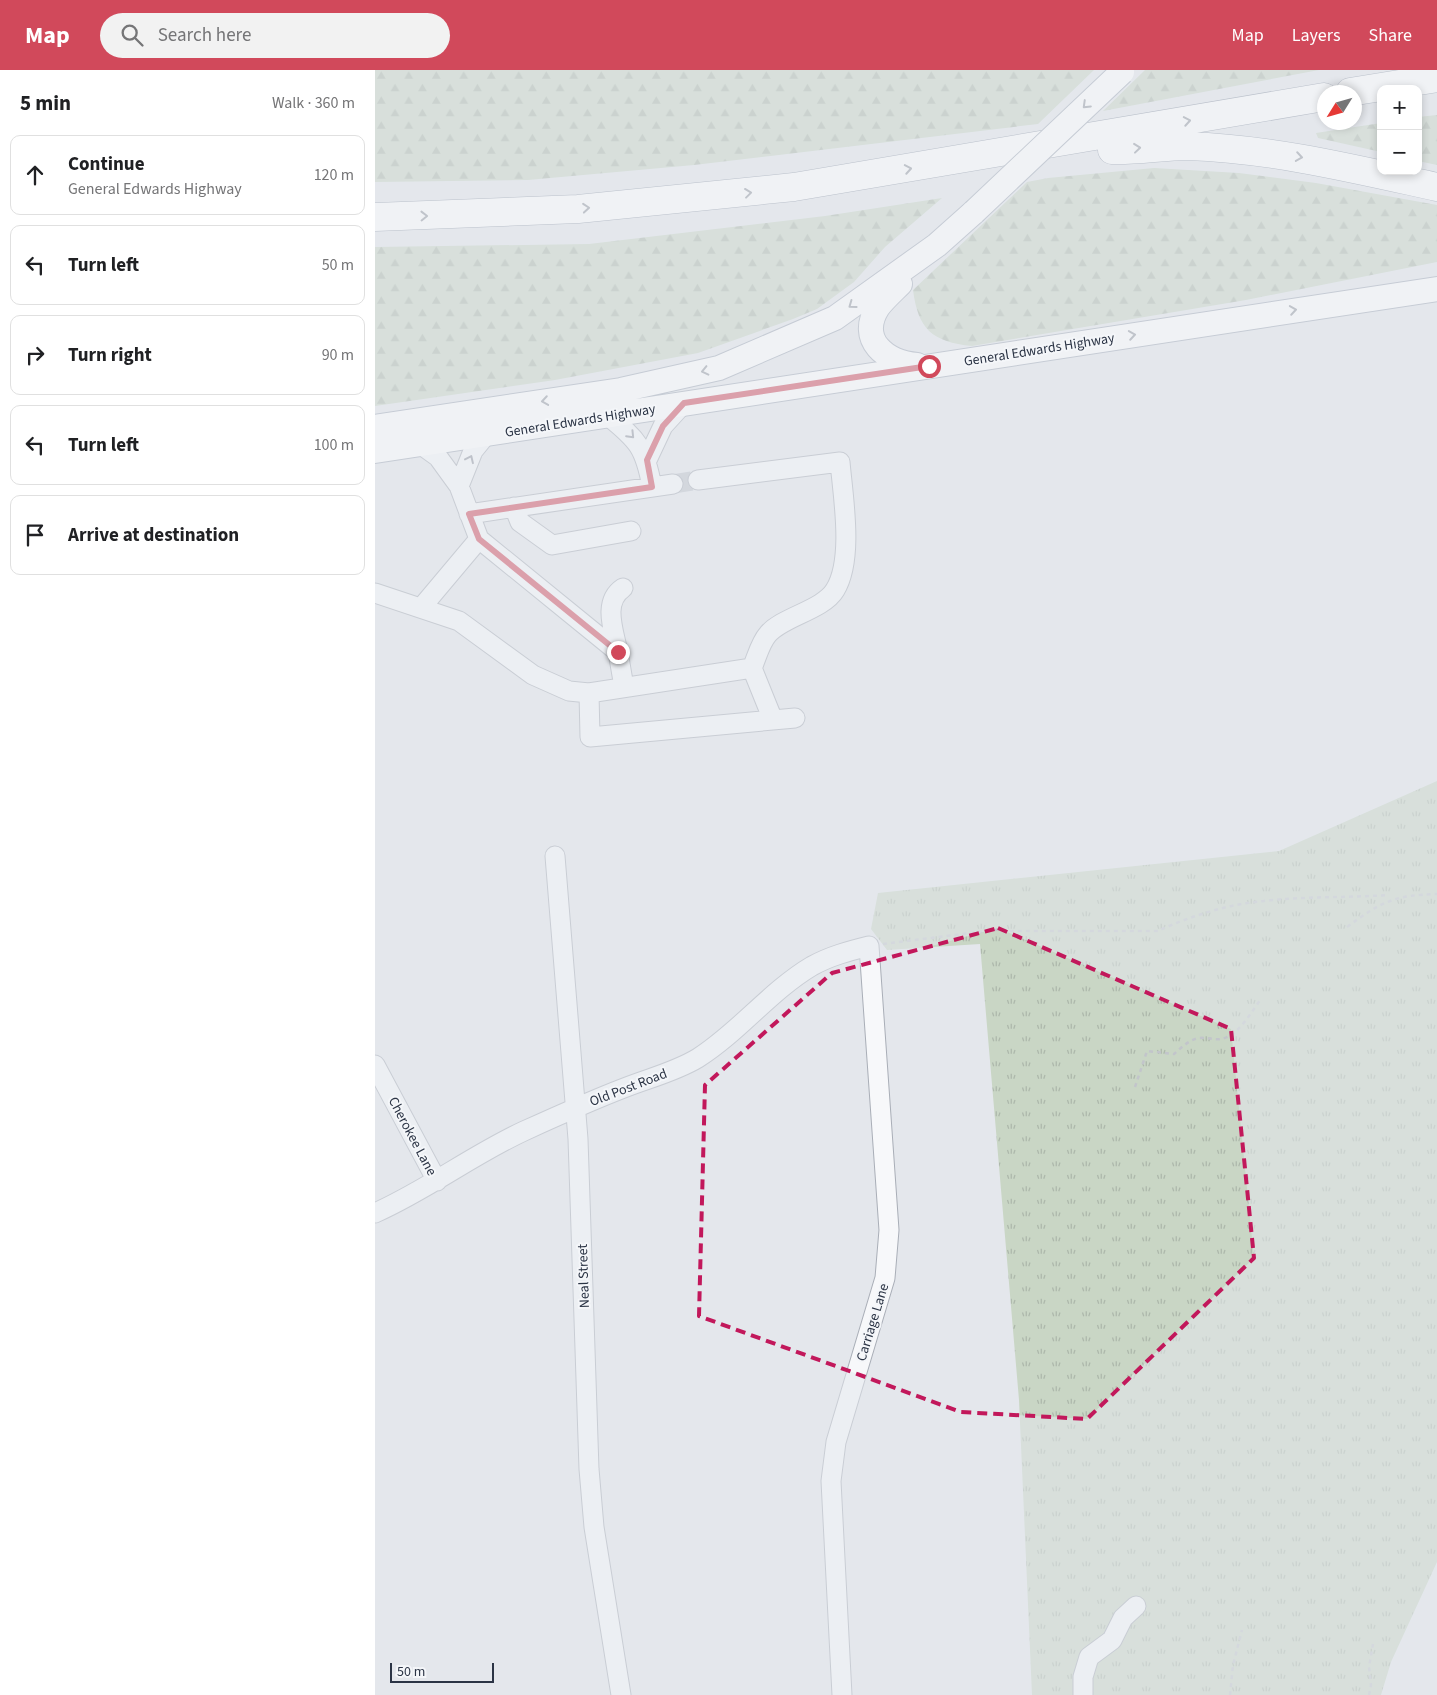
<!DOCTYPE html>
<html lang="en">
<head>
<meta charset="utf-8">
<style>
	:root { --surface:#fff; --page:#f2f2f2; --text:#202124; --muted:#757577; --line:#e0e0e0; --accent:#d1495b }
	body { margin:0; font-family:"Source Sans 3",sans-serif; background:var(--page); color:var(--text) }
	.controls { position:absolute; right:15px; top:15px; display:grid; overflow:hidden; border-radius:10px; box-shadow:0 2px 8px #0003 }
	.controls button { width:45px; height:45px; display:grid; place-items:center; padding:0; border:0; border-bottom:1px solid var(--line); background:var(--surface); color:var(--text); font:25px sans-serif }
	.compass { position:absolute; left:942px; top:15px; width:45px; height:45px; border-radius:50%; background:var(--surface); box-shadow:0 2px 8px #0003; rotate:233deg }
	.scale { position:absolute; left:15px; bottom:12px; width:104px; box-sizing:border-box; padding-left:5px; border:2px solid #2b3445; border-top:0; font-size:14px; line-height:18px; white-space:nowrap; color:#2b3445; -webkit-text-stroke:4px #f4f6f9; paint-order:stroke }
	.stop { position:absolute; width:15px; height:15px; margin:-11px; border:4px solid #d1495b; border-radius:50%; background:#fff }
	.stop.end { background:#d1495b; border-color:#fff; box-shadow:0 1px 5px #0008 }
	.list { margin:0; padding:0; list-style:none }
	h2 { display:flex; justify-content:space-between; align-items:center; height:65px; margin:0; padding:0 20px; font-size:21px }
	h2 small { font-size:16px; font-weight:400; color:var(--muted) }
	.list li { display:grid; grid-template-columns:32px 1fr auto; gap:15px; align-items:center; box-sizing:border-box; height:80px; margin:0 10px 10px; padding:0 10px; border:1px solid var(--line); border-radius:10px }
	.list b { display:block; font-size:19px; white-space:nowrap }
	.list p { margin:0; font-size:16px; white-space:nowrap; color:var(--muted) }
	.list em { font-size:16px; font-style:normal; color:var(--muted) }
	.icon { flex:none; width:28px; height:28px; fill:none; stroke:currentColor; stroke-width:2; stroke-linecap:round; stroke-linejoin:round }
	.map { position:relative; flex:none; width:1062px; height:1625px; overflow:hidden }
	header { display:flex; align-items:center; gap:30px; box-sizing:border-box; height:70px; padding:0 25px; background:var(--accent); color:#fff }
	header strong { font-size:24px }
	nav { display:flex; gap:28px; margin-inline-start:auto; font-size:18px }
	.search { width:350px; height:45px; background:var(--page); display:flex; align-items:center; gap:12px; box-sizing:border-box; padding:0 18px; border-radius:28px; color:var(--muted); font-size:19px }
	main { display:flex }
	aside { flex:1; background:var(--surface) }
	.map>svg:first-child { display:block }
	.grass { fill:url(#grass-tufts) }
	.forest { fill:url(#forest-firs) }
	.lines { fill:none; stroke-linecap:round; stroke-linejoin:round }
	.minor-tunnel { stroke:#bfc3cb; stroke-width:19; stroke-dasharray:19 9; stroke-linecap:butt }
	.minor-casing { stroke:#a9aeb7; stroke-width:21 }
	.major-casing { stroke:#a3abb8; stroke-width:26 }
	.highway-casing { stroke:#8b94a3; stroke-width:29 }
	.path { stroke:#c2c5cb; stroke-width:2.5; stroke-dasharray:4 4; stroke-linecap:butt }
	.minor { stroke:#f7f8fa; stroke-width:19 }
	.major { stroke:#fff; stroke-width:24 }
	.highway { stroke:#fff; stroke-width:28 }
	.major-bridge-casing { stroke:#a3abb8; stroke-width:26; stroke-linecap:butt }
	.major-bridge { stroke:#fff; stroke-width:24 }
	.oneway { stroke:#959aa2 }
	.oneway2 { stroke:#9196a0 }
	.route { stroke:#d1495b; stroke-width:6 }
	.marked { fill:none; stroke:#c2185b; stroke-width:4; stroke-dasharray:10 6; stroke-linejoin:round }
	.labels { text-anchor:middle; stroke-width:4; stroke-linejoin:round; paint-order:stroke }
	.street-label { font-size:14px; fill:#2b3445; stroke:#f4f6f9 }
</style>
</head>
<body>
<header>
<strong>Map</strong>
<div class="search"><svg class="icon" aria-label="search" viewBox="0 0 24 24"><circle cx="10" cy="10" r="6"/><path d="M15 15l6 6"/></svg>Search here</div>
<nav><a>Map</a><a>Layers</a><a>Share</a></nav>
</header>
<main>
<aside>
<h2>5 min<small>Walk · 360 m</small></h2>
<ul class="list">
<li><svg class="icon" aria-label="ahead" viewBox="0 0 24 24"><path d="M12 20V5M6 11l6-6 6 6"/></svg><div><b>Continue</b><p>General Edwards Highway</p></div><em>120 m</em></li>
<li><svg class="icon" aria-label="left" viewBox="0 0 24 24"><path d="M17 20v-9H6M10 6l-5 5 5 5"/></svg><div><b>Turn left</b></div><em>50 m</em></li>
<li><svg class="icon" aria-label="right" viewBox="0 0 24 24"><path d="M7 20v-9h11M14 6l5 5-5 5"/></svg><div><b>Turn right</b></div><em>90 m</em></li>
<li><svg class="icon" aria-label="left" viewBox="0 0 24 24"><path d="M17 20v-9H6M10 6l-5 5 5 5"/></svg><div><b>Turn left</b></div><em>100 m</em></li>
<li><svg class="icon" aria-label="arrive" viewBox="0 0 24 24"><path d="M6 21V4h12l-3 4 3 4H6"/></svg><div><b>Arrive at destination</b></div></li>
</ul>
</aside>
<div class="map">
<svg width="1062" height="1625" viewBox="0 0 1062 1625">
	<defs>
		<pattern id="grass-tufts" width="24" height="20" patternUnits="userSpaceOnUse" patternTransform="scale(1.25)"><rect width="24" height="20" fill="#c9d6c5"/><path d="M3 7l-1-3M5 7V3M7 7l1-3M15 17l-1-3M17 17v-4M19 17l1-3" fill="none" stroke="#adb8ab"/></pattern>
		<pattern id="forest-firs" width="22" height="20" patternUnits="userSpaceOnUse" patternTransform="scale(1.25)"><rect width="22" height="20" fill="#c9d6c5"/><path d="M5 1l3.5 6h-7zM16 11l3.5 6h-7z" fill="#adb8ab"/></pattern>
	</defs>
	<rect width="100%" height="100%" fill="#e4e7ec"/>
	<path class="grass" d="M1062 711V1492L1016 1592 1006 1625H657L644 1330 605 874 512 880 496 859 503 823 904 781Z"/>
	<path class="forest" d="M0 0H719L663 54 319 95 153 110 0 112Z
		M770 0H944L728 41Z
		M1062 45V95L1043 91V47Z
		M1006 53V82L943 68 941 63Z
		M779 98 864 103 941 113 1062 135V192L871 230 597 276C557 272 543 259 538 220L652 112 673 108Z
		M567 128 510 177 479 212 442 239 418 249 323 283 180 310 0 336V177L214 174 450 146Z"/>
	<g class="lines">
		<path class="minor-tunnel" d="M298 414 323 410"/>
		<defs>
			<path id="minor" d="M233 346C263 370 270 378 277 417
				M45 374 63 387 84 416 104 469 243 582 249 617
				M272 390 288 356 309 333
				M84 416 98 381 111 365
				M139 437 145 452 177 475 256 461
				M94 444 298 414
				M0 523 84 551 158 605 194 621 214 623 377 598C382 587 385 573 393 564 407 547 448 540 460 520 479 489 468 427 465 392L323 410
				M46 538 104 469
				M243 582C239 561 227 532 248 518
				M377 598 398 650
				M214 623 215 667 420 648
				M180 786 203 1069 214 1399 219 1457 246 1625
				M0 995 62 1111
				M0 1143C52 1120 97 1085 149 1061 182 1046 215 1031 249 1018 274 1008 300 1002 323 988 364 962 395 921 437 896 455 886 474 881 494 876L514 1160 510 1208 461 1372 456 1411 467 1625
				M708 1625V1607L714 1587 737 1570 748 1548 761 1536"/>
			<path id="major" d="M525 214C518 221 509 229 503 237 482 270 511 292 542 295
				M0 357 246 320 344 298 460 248 562 175 599 142
				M0 381 1062 219"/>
			<path id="highway" d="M975 22 1062 8
				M737 80C762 81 788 76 813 76 898 79 980 99 1062 117
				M0 147 203 139 419 117 949 27"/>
		</defs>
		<use href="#minor" class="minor-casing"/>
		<use href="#major" class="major-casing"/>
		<use href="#highway" class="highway-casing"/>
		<path class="path" d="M972 857C1006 832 1019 825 1062 824
			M508 874 627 859 635 861H783C815 846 854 834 889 831 930 826 971 828 1012 825
			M760 1017 772 981 799 984C807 977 815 969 825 968 834 967 843 972 852 967 866 961 877 941 886 929
			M855 1625 858 1595 867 1560
			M994 1625 996 1615 994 1597 998 1574"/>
		<use href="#minor" class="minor"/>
		<use href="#major" class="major"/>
		<use href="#highway" class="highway"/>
		<defs>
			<path id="major-bridge" d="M599 142 747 2"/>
		</defs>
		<use href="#major-bridge" class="major-bridge-casing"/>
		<use href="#major-bridge" class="major-bridge"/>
	</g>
	<defs><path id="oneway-chevron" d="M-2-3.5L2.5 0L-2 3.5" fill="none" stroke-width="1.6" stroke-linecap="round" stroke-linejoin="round" transform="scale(1.25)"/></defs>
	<g class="oneway">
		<use href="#oneway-chevron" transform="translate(711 35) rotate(136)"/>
		<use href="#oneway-chevron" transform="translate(812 51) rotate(-10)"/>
		<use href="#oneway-chevron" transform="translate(762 78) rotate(-6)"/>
		<use href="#oneway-chevron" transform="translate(924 87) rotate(9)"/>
		<use href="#oneway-chevron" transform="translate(533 99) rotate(-10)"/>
		<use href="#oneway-chevron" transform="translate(373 123) rotate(-7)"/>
		<use href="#oneway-chevron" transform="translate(211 138) rotate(-5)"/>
		<use href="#oneway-chevron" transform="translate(49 146) rotate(-1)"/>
		<use href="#oneway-chevron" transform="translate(477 235) rotate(144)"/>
		<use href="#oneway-chevron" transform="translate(918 240) rotate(-9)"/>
		<use href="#oneway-chevron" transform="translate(757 265) rotate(-9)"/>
		<use href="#oneway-chevron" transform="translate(330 301) rotate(167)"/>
		<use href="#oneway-chevron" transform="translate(170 331) rotate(171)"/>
	</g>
	<g class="oneway2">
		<use href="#oneway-chevron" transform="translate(256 365) rotate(46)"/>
		<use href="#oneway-chevron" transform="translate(95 389) rotate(-65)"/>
	</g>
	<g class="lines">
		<path class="route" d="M243 582 104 469 94 444 277 417 272 390 288 356 309 333 554 296"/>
	</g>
	<path d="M0 0H1062V1625H0ZM623 858 856 959 879 1188 712 1349 586 1342 324 1246 330 1015 457 903Z" fill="#e4e7ec" fill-opacity=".55" fill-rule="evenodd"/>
	<path class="marked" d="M623 858 856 959 879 1188 712 1349 586 1342 324 1246 330 1015 457 903Z"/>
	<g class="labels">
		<g class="street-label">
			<text transform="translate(664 279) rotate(-9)" y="5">General Edwards Highway</text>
			<text transform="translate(205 350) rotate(-9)" y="5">General Edwards Highway</text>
			<text transform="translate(253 1017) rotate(-21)" y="5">Old Post Road</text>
			<text transform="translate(38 1066) rotate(62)" y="5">Cherokee Lane</text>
			<text transform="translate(208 1206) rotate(-92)" y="5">Neal Street</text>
			<text transform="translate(497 1252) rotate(-73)" y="5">Carriage Lane</text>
		</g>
	</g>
</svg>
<div class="controls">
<button>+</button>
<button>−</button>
</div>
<svg class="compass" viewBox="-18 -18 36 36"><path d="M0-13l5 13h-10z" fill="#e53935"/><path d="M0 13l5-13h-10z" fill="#757577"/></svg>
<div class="scale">50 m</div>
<div class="stop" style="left:554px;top:296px"></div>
<div class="stop end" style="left:243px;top:582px"></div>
</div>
</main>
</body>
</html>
